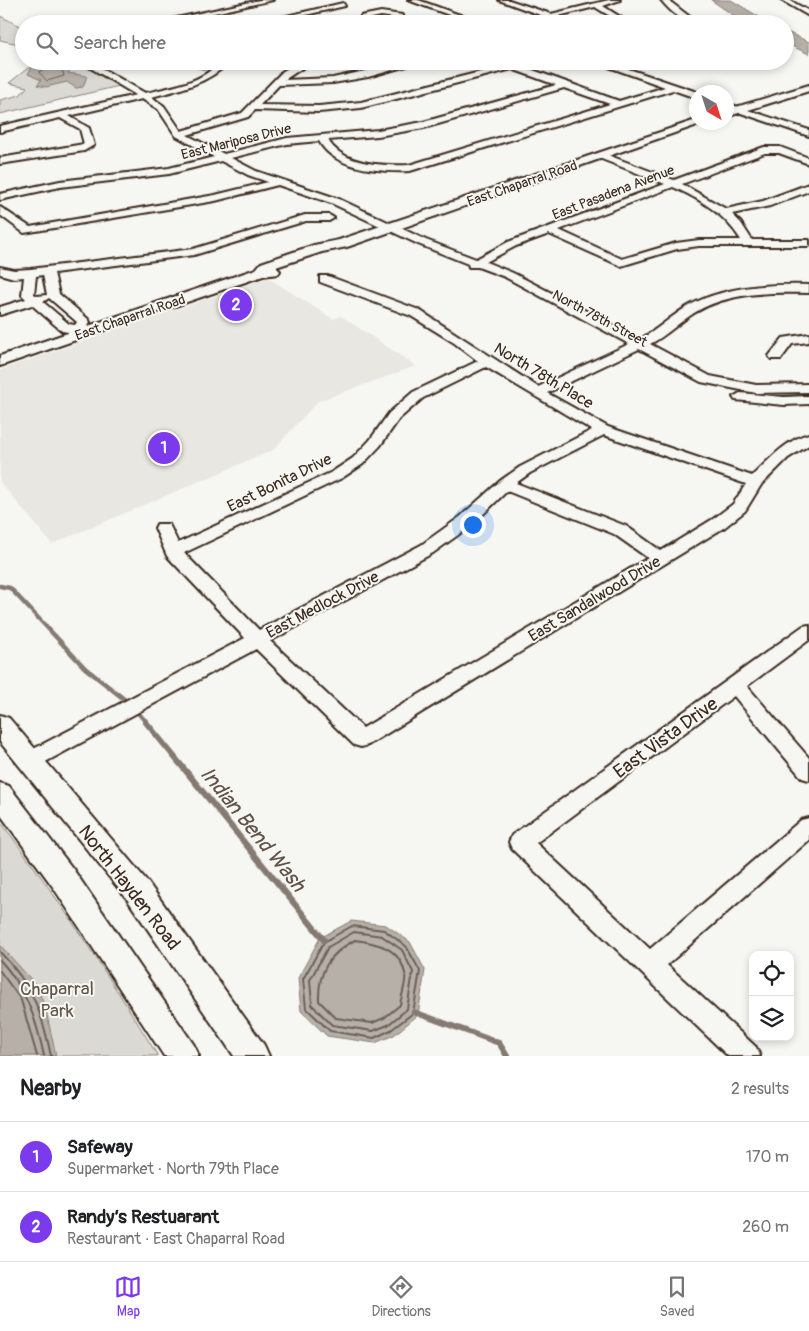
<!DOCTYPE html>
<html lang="en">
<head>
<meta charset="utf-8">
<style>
	:root { --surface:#fff; --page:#f2f2f2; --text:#202124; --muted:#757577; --line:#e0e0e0; --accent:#7c3aed }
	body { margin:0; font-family:Pangolin,sans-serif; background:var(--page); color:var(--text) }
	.controls { position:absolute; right:15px; bottom:15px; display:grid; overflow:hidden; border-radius:10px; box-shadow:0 2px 8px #0003 }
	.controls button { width:45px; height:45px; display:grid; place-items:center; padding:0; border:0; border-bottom:1px solid var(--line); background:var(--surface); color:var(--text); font:25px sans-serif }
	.compass { position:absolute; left:689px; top:85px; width:45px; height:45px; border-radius:50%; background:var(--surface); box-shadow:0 2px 8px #0003; rotate:141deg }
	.you { position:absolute; left:472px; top:524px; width:18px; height:18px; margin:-12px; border:4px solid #fff; border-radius:50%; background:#1a73e8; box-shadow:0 0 0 8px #1a73e833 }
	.badge { display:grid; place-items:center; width:32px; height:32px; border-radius:50%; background:var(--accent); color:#fff; font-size:16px; font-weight:700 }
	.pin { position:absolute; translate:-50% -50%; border:2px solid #fff; box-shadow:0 1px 5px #0006 }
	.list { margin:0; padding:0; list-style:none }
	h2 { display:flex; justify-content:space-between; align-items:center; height:65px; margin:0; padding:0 20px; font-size:21px }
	h2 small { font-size:16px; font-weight:400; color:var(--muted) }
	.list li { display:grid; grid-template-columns:32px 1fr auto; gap:15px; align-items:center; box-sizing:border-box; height:70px; padding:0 20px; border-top:1px solid var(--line) }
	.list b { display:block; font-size:19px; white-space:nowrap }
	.list p { margin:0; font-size:16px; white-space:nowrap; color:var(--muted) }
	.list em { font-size:16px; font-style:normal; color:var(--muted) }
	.icon { flex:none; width:28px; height:28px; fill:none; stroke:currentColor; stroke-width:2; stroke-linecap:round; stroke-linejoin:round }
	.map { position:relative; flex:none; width:809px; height:1056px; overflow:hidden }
	.search { position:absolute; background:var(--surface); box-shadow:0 2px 8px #0003; left:15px; right:15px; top:15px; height:55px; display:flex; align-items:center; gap:12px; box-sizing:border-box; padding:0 18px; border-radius:28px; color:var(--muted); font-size:19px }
	.sheet { height:205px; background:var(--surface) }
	nav { display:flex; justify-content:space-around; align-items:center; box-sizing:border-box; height:70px; border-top:1px solid var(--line); background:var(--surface); font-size:14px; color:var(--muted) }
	nav a { display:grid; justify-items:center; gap:2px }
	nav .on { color:var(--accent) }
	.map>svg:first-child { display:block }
	.built { fill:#e8e7e2 }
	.green { fill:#dad9d3; stroke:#8a8278 }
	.water { fill:#b6b0a9; stroke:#857a71 }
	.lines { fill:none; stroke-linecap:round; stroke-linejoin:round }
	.shore-far1 { stroke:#6c6056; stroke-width:1 }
	.shore { stroke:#6c6056; stroke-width:2 }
	.stream-far1 { stroke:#857a71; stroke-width:4.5 }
	.stream { stroke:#857a71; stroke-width:6 }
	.minor-casing { stroke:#3b2a1e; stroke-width:4 }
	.major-casing { stroke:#3b2a1e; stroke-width:4 }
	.minor { fill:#f6f6f2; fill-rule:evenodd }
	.major { fill:#f6f6f2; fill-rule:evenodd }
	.labels { text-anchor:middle; stroke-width:4; stroke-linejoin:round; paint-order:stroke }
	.far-street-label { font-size:14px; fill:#3b2a1e; stroke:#f6f6f2 }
	.street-label { font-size:16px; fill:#3b2a1e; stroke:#f6f6f2 }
	.near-street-label { font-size:19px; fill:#3b2a1e; stroke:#f6f6f2 }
	.near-park-label { font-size:19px; fill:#63564b; stroke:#f6f6f2 }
	.near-water-label { font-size:21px; font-style:italic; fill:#605248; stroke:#f6f6f2 }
</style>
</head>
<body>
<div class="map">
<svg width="809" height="1056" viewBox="0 0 809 1056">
	<rect width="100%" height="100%" fill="#f6f6f2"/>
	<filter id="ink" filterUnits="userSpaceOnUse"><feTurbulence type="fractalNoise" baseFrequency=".02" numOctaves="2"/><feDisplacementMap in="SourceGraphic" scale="10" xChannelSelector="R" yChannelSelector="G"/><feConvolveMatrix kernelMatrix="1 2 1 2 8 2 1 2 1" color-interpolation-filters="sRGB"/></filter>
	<g filter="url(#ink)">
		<path class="built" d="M268 278 333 319 341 316 416 366 318 401 273 450 52 544 0 482V370Z"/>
		<path class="green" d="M0 16 24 28V45L0 40Z
			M37 61H77L119 86 0 114V100L20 95 27 87 9 83Z
			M0 821C58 897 108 975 158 1056H0Z"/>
		<path class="water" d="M711 0H731L771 24H746Z
			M785 31 809 42V54L785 43Z
			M44 64 72 68 68 73 87 76 83 87 76 88 67 82 46 87 37 85 41 80 28 74 32 67Z
			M351 921 386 925 410 942 425 970 418 1015 394 1035 375 1043 327 1036 301 1011 298 978 320 938Z
			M0 945 37 986 46 1011 56 1056H0Z"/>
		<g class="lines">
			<path class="shore-far1" d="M45 69 62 70 64 76 47 81 39 72Z"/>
			<path class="shore" d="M352 926 384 930 406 946 420 971 413 1013 391 1030 374 1038 330 1031 306 1008 303 979 324 942Z
				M354 932 382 936 402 950 413 972 407 1009 388 1025 373 1031 332 1025 312 1005 310 980 328 947Z
				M355 940C377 943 399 947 405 973 407 982 401 996 400 1005L384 1018 372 1023 336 1018 319 1001C318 971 329 954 355 940Z
				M0 952C32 985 42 1012 51 1056
				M0 960C26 989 36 1018 44 1056
				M0 971 21 1000 37 1056"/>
			<path class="stream-far1" d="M0 586 10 588 85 668 129 703
				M134 708 146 722"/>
			<path class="stream" d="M145 721 324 940
				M414 1012 499 1043 507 1056"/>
			<defs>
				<path id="minor" d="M260 0H273L164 24H149Z
					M408 0H418L485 24H474Z
					M499 0H509L551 14 609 0H620L603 6 631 24H623L595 7 558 16 577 24C568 24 558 18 549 19 537 20 527 24 516 24L543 16Z
					M661 0H668L699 24C684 24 670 11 661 0Z
					M781 0H789L809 11V16Z
					M343 3 345 6 266 24H252Z
					M381 12 402 15V21L397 24H385L395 18 381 16 368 19 377 24H365L360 21 361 16Z
					M79 61H89L145 93C167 88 195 84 212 69L169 61 217 64 221 61H230C209 83 180 90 151 97L164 106 181 131 242 113 283 71 302 61H313L284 80 333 78 410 61H424L368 77 333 83 279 85 260 105 319 106 361 102 504 66 500 63 501 61 516 64 619 101 665 87 592 61H605L697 92 696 98 673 90 410 171C380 172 335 170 319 141L287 144 231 158 256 171 339 199 426 240 476 259 508 242 665 184 599 158V154H605L674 180 764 147H780L809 158V164L779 153H765L682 184 726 209 763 201 809 184V191L770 206 732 214 741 223 752 240H809V246H699L677 249 621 266 549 234 516 246 486 262 513 273 640 339C656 331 669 318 685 308 721 286 767 284 809 285V293C770 292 728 292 694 313 678 323 666 336 650 344L710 376 756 385 809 384V392L756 393 701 382 639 349 547 393 608 427 752 476C768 461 787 439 809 434V445L788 458 761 485 745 511 725 527 368 745 361 747 354 745 256 649 36 767 29 769 22 767 19 761 22 755 245 638 167 556 155 528 157 524H169L178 543 332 472 353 458 370 440 389 413 413 392 478 361 453 342 411 316 320 282V276H328L419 310 538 387 629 344 505 277 478 267H469L468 264 418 244 331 203 278 185 215 201 24 233 0 215V207L30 227 215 195 268 182 248 175 221 161 169 174 60 187 0 200V194L60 181 169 168 214 157 176 136 158 109 142 99 69 116 89 128 94 145 84 151 0 164V158L84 144 80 129 60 118 0 132V126L136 95ZM512 69 556 85 423 122 378 130 287 138 224 154 187 135 248 117 255 110 319 112 361 108ZM564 88 610 104 409 165C384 166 342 165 328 140L378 136 424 128ZM673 187C700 199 725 214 741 240H699L676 243 622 259 559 230ZM486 367 592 430 520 467 500 481 460 517 421 545 259 630 184 553 342 478 363 464 380 446 399 419 423 398ZM604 435 746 484 733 504 713 519 661 551 626 526 516 483 530 473ZM507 491 614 534 648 558 363 728 270 641 433 553 472 525Z
					M726 103 809 130V136L726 108Z
					M305 215H329L334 218 329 221H306L194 255 54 273 59 294 88 319 90 322 87 326 97 327 99 330 97 333 69 336 68 332 62 331 32 305 0 315V307L26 299 22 295 24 277 14 278 0 274V267L14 270 30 269 193 249ZM43 275 47 295 37 296 34 294 36 276ZM49 298 77 322 75 325 69 324 43 302Z
					M809 334V342L792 344 781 359H771L769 356 783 338Z
					M740 393 784 397 809 396V404L784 405 735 400 733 397Z
					M809 625V640L747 686 809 758V780L802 778 734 696 536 843 650 949 801 820 809 818V840L667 965 756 1047 760 1056H728L512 849 509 842 512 835 803 626Z"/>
				<path id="major" d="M809 85V91L726 117V110Z
					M696 120V122H706L347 247 322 252 276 267 280 271 278 274 263 276 0 366V356L256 269 261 263 314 245 339 240Z
					M0 715 9 718 147 881 264 1045 269 1056H234L127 899 0 742Z
					M0 783 9 786 73 869 194 1045 199 1056H164L53 887 0 814Z"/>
			</defs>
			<use href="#minor" class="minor-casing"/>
			<use href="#major" class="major-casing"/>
			<use href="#minor" class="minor"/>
			<use href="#major" class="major"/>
		</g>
	</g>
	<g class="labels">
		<g class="far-street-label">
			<text transform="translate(236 141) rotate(-14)" y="5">East Mariposa Drive</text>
			<text transform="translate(522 183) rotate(-19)" y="5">East Chaparral Road</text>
			<text transform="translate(613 192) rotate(-21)" y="5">East Pasadena Avenue</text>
			<text transform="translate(130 317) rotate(-19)" y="5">East Chaparral Road</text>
			<text transform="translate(600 318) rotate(28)" y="5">North 78th Street</text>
		</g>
		<g class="street-label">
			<text transform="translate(544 375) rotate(31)" y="6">North 78th Place</text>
			<text transform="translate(279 482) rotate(-26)" y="6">East Bonita Drive</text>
			<text transform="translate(594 598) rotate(-31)" y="6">East Sandalwood Drive</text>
			<text transform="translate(322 604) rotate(-28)" y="6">East Medlock Drive</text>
		</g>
		<g class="near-street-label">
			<text transform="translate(665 737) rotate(-36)" y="7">East Vista Drive</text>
			<text transform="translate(130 887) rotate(52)" y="7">North Hayden Road</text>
		</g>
		<g class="near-park-label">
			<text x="57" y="995">Chaparral<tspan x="57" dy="22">Park</tspan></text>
		</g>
		<g class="near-water-label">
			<text transform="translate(253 829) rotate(51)" y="7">Indian Bend Wash</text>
		</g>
	</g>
</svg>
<div class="controls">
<button><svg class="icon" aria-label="locate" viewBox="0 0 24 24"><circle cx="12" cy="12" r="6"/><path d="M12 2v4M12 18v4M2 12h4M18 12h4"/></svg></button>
<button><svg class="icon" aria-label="layers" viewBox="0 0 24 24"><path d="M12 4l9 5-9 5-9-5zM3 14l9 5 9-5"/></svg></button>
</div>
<svg class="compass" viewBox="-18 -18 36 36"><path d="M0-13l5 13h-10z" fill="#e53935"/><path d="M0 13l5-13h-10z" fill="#757577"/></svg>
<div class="you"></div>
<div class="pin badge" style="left:164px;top:448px">1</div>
<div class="pin badge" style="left:236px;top:305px">2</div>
<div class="search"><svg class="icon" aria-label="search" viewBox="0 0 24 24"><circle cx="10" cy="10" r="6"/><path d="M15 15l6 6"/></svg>Search here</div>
</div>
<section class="sheet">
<h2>Nearby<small>2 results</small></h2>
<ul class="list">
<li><span class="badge">1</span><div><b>Safeway</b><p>Supermarket · North 79th Place</p></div><em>170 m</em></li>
<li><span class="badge">2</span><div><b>Randy’s Restuarant</b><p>Restaurant · East Chaparral Road</p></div><em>260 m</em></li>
</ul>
</section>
<nav>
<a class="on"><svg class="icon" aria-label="map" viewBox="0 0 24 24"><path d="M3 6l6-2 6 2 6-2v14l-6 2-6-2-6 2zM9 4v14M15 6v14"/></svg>Map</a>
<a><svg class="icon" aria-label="directions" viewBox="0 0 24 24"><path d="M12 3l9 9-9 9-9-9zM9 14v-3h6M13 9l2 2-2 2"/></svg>Directions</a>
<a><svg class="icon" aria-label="saved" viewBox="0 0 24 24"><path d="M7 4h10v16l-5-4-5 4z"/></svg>Saved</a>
</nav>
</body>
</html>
